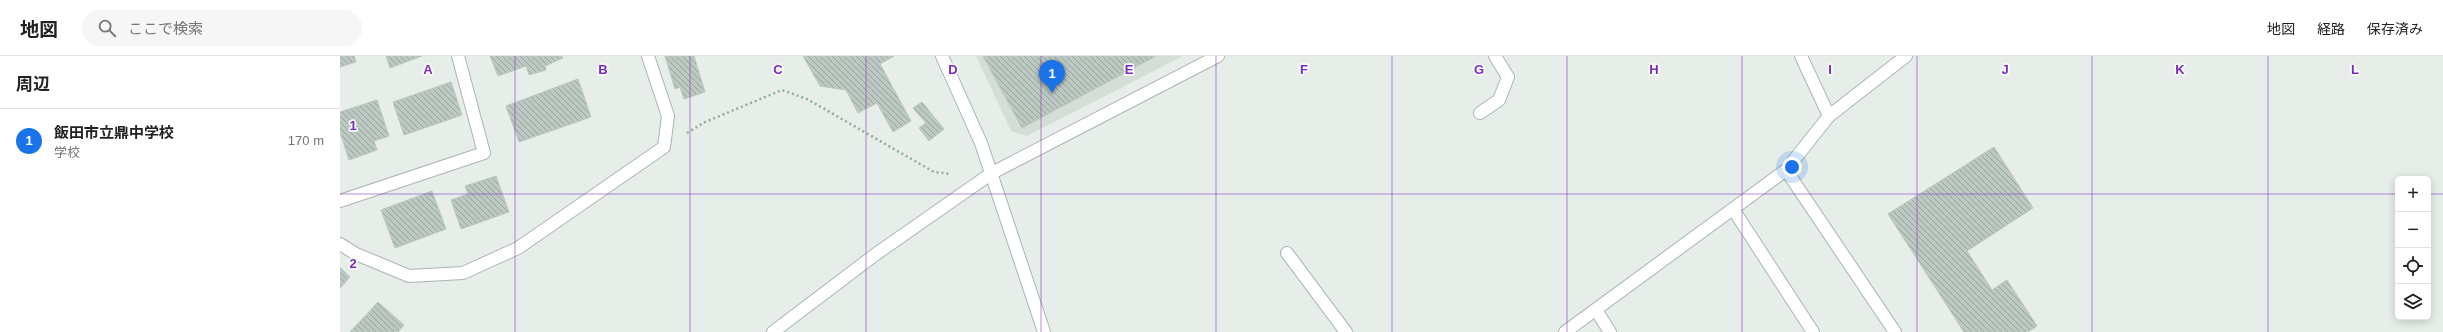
<!DOCTYPE html>
<html lang="ja">
<head>
<meta charset="utf-8">
<style>
	:root { --surface:#fff; --page:#f6f6f6; --text:#222; --muted:#767676; --line:#e0e0e0; --accent:#1a73e8 }
	body { margin:0; font-family:Arial,"Noto Sans JP",sans-serif; background:var(--page); color:var(--text) }
	.controls { position:absolute; right:12px; bottom:12px; display:grid; overflow:hidden; border-radius:6px; box-shadow:0 2px 10px #0003 }
	.controls button { width:36px; height:36px; display:grid; place-items:center; padding:0; border:0; border-bottom:1px solid var(--line); background:var(--surface); color:var(--text); font:20px sans-serif }
	.you { position:absolute; left:1452px; top:111px; width:14px; height:14px; margin:-10px; border:3px solid #fff; border-radius:50%; background:#1a73e8; box-shadow:0 0 0 6px #1a73e833 }
	.badge { display:grid; place-items:center; width:26px; height:26px; border-radius:50%; background:var(--accent); color:#fff; font-size:13px; font-weight:700 }
	.pin { position:absolute; translate:-50% -33px; filter:drop-shadow(0 1px 2px #0008) }
	.pin::after { content:''; position:absolute; top:21px; width:14px; height:12px; background:inherit; clip-path:polygon(0 0,100% 0,50% 100%) }
	.list { margin:0; padding:0; list-style:none }
	h2 { display:flex; justify-content:space-between; align-items:center; height:52px; margin:0; padding:0 16px; font-size:17px }
	h2 small { font-size:13px; font-weight:400; color:var(--muted) }
	.list li { display:grid; grid-template-columns:26px 1fr auto; gap:12px; align-items:center; box-sizing:border-box; height:64px; padding:0 16px; border-top:1px solid var(--line) }
	.list b { display:block; font-size:15px; white-space:nowrap }
	.list p { margin:0; font-size:13px; white-space:nowrap; color:var(--muted) }
	.list em { font-size:13px; font-style:normal; color:var(--muted) }
	.icon { flex:none; width:22px; height:22px; fill:none; stroke:currentColor; stroke-width:2; stroke-linecap:round; stroke-linejoin:round }
	.map { position:relative; flex:none; width:2103px; height:276px; overflow:hidden }
	header { display:flex; align-items:center; gap:24px; box-sizing:border-box; height:56px; padding:0 20px; background:var(--surface); border-bottom:1px solid var(--line) }
	header strong { font-size:19px }
	nav { display:flex; gap:22px; margin-inline-start:auto; font-size:14px }
	.search { width:280px; height:36px; background:var(--page); display:flex; align-items:center; gap:10px; box-sizing:border-box; padding:0 14px; border-radius:22px; color:var(--muted); font-size:15px }
	main { display:flex }
	aside { flex:1; background:var(--surface) }
	.map>svg:first-child { display:block }
	.built { fill:#d5ddd8 }
	.building { fill:url(#building-back-hatch); stroke:#bac7bf }
	.lines { fill:none; stroke-linecap:round; stroke-linejoin:round }
	.lane-casing { stroke:#aab6af; stroke-width:14 }
	.street-casing { stroke:#aab6af; stroke-width:14 }
	.secondary-casing { stroke:#a6b8af; stroke-width:14 }
	.path { stroke:#8bad9c; stroke-width:2.5; stroke-dasharray:2 3; stroke-linecap:butt }
	.lane { stroke:#fff; stroke-width:12 }
	.street { stroke:#fff; stroke-width:12 }
	.secondary { stroke:#fff; stroke-width:12 }
	.grid { fill:none; stroke:#7b2cbf; stroke-width:1; stroke-opacity:0.55 }
	.grid-label { font-size:13px; text-anchor:middle; font-weight:bold; fill:#7b2cbf; stroke:#f7faf8; stroke-width:3.5; stroke-linejoin:round; paint-order:stroke }
</style>
</head>
<body>
<header>
<strong>地図</strong>
<div class="search"><svg class="icon" aria-label="search" viewBox="0 0 24 24"><circle cx="10" cy="10" r="6"/><path d="M15 15l6 6"/></svg>ここで検索</div>
<nav><a>地図</a><a>経路</a><a>保存済み</a></nav>
</header>
<main>
<aside>
<h2>周辺<small></small></h2>
<ul class="list">
<li><span class="badge">1</span><div><b>飯田市立鼎中学校</b><p>学校</p></div><em>170 m</em></li>
</ul>
</aside>
<div class="map">
<svg width="2103" height="276" viewBox="0 0 2103 276">
	<defs>
		<pattern id="building-back-hatch" width="6" height="6" patternUnits="userSpaceOnUse"><rect width="6" height="6" fill="#bcc8c2"/><path d="M-1 5l2 2M0 0l6 6M5-1l2 2" fill="none" stroke="#99a49e"/></pattern>
	</defs>
	<rect width="100%" height="100%" fill="#e7eee9"/>
	<path class="built" d="M636 0H843L687 80 671 75Z"/>
	<path class="building" d="M0 0H14L16 6 0 11Z
		M46 0H82L50 12Z
		M150 0H222L223 2 205 10 206 14 189 19 186 10 158 20Z
		M325 0H354L365 36 344 43 340 31 335 33Z
		M463 0H554L540 8 571 65 553 76 537 47 518 57 506 34 480 30Z
		M643 0H816L682 72Z
		M238 23 251 61 179 86 166 50Z
		M111 26 122 59 64 79 53 46Z
		M37 44 49 80 34 85 37 94 9 104 0 76V56Z
		M582 46 604 73 589 85 579 72 586 67 573 52Z
		M1654 91 1693 152 1627 195 1652 234 1667 224 1697 270 1688 276H1624L1548 158Z
		M156 120 169 156 121 173 111 144 128 138 125 130Z
		M92 135 106 173 55 192 41 154Z
		M0 211 10 221 0 232Z
		M38 246 64 269 58 276H10Z"/>
	<g class="lines">
		<defs>
			<path id="lane" d="M1461 0 1489 60
				M1140 57 1159 44 1168 21 1155 0
				M1446 114 1555 276
				M1393 153 1473 276
				M0 188 16 198 69 220 123 217 178 192 324 91 328 60 308 0
				M947 197 1006 276
				M1256 254 1270 276"/>
			<path id="street" d="M0 145 144 97 118 0
				M433 276 536 198 652 117 878 0
				M1225 276 1446 114 1489 60 1566 0"/>
			<path id="secondary" d="M602 0 641 87 704 276"/>
		</defs>
		<use href="#lane" class="lane-casing"/>
		<use href="#street" class="street-casing"/>
		<use href="#secondary" class="secondary-casing"/>
		<path class="path" d="M347 77 365 66 442 34 467 43 594 116 611 118"/>
		<use href="#lane" class="lane"/>
		<use href="#street" class="street"/>
		<use href="#secondary" class="secondary"/>
	</g>
	<path class="grid" d="M175 0V276M350 0V276M526 0V276M701 0V276M876 0V276M1052 0V276M1227 0V276M1402 0V276M1577 0V276M1752 0V276M1928 0V276M0 138H2058M2088 138H2103"/>
	<g class="grid-label">
		<text x="88" y="18">A</text>
		<text x="263" y="18">B</text>
		<text x="438" y="18">C</text>
		<text x="613" y="18">D</text>
		<text x="789" y="18">E</text>
		<text x="964" y="18">F</text>
		<text x="1139" y="18">G</text>
		<text x="1314" y="18">H</text>
		<text x="1490" y="18">I</text>
		<text x="1665" y="18">J</text>
		<text x="1840" y="18">K</text>
		<text x="2015" y="18">L</text>
		<text x="13" y="74">1</text>
		<text x="13" y="212">2</text>
	</g>
</svg>
<div class="controls">
<button>+</button>
<button>−</button>
<button><svg class="icon" aria-label="locate" viewBox="0 0 24 24"><circle cx="12" cy="12" r="6"/><path d="M12 2v4M12 18v4M2 12h4M18 12h4"/></svg></button>
<button><svg class="icon" aria-label="layers" viewBox="0 0 24 24"><path d="M12 4l9 5-9 5-9-5zM3 14l9 5 9-5"/></svg></button>
</div>
<div class="you"></div>
<div class="pin badge" style="left:712px;top:37px">1</div>
</div>
</main>
</body>
</html>
